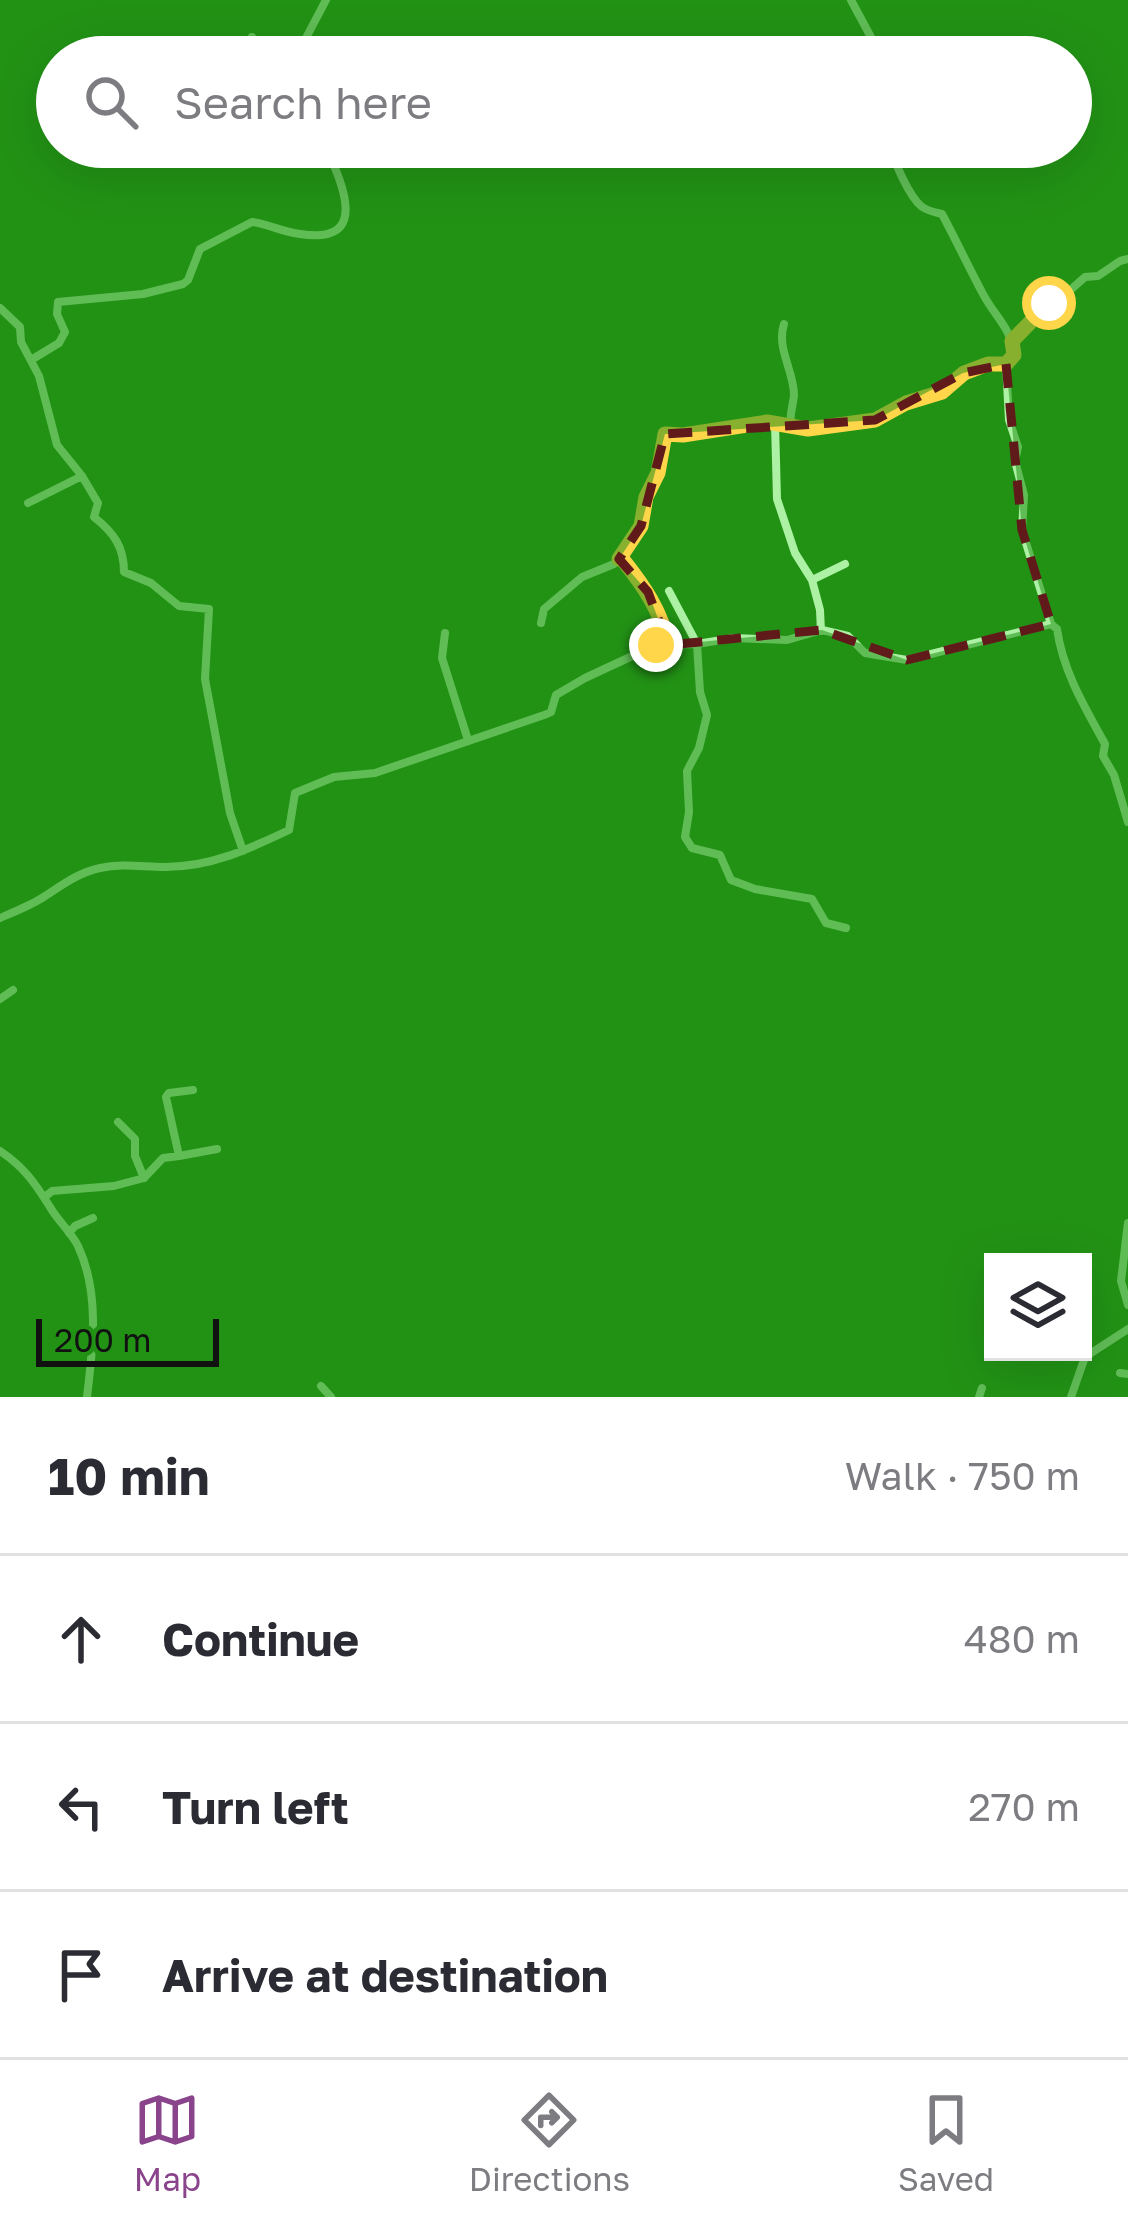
<!DOCTYPE html>
<html lang="en">
<head>
<meta charset="utf-8">
<style>
	:root { --surface:#fff; --page:#f2f2f3; --text:#2b2b33; --muted:#7c7c81; --line:#e1e1e2; --accent:#8a448b }
	body { margin:0; font-family:"Golos Text",sans-serif; background:var(--page); color:var(--text) }
	.controls { position:absolute; right:36px; bottom:36px; display:grid; overflow:hidden; border-radius:0px; box-shadow:0 12px 48px #0002 }
	.controls button { width:108px; height:108px; display:grid; place-items:center; padding:0; border:0; border-bottom:3px solid var(--line); background:var(--surface); color:var(--text); font:60px sans-serif }
	.scale { position:absolute; left:36px; bottom:30px; width:183px; box-sizing:border-box; padding-left:12px; border:6px solid #111; border-top:0; font-size:33px; line-height:42px; white-space:nowrap; color:#111; -webkit-text-stroke:9px #229215; paint-order:stroke }
	.stop { position:absolute; width:36px; height:36px; margin:-27px; border:9px solid #ffd54a; border-radius:50%; background:#fff }
	.stop.end { background:#ffd54a; border-color:#fff; box-shadow:0 3px 12px #0008 }
	.list { margin:0; padding:0; list-style:none }
	h2 { display:flex; justify-content:space-between; align-items:center; height:156px; margin:0; padding:0 48px; font-size:51px }
	h2 small { font-size:39px; font-weight:400; color:var(--muted) }
	.list li { display:grid; grid-template-columns:78px 1fr auto; gap:36px; align-items:center; box-sizing:border-box; height:168px; padding:0 48px; border-top:3px solid var(--line) }
	.list b { display:block; font-size:45px; white-space:nowrap }
	.list em { font-size:39px; font-style:normal; color:var(--muted) }
	.icon { flex:none; width:66px; height:66px; fill:none; stroke:currentColor; stroke-width:2; stroke-linecap:round; stroke-linejoin:round }
	.map { position:relative; flex:none; width:1128px; height:1397px; overflow:hidden }
	.search { position:absolute; background:var(--surface); box-shadow:0 12px 48px #0002; left:36px; right:36px; top:36px; height:132px; display:flex; align-items:center; gap:30px; box-sizing:border-box; padding:0 42px; border-radius:66px; color:var(--muted); font-size:45px }
	.sheet { height:660px; background:var(--surface) }
	nav { display:flex; justify-content:space-around; align-items:center; box-sizing:border-box; height:168px; border-top:3px solid var(--line); background:var(--surface); font-size:33px; color:var(--muted) }
	nav a { display:grid; justify-items:center; gap:6px }
	nav .on { color:var(--accent) }
	.map>svg:first-child { display:block }
	.lines { fill:none; stroke-linecap:round; stroke-linejoin:round }
	.minor { stroke:#acf1a4; stroke-width:8 }
	.route { stroke:#ffd54a; stroke-width:15 }
	.marked { fill:none; stroke:#601a1a; stroke-width:9; stroke-dasharray:24 15; stroke-linejoin:round }
</style>
</head>
<body>
<div class="map">
<svg width="1128" height="1397" viewBox="0 0 1128 1397">
	<rect width="100%" height="100%" fill="#229215"/>
	<g class="lines">
		<path class="minor" d="M851 0 873 41 878 57
			M252 37 254 57
			M197 57H198
			M261 57 274 46 299 52
			M296 57 326 0
			M739 157 742 147
			M0 308 20 327 21 342 39 376 57 445 82 476
			M784 324C776 348 794 371 794 395 793 407 789 414 791 426
			M1013 341 1049 303 1067 293 1085 277 1098 276 1120 261 1128 259
			M31 360 59 343 65 332 57 314 58 302 143 294 183 284 188 280 200 249 252 222C268 224 283 232 300 234 370 245 343 185 326 147
			M775 423 777 499 795 553 812 580 820 610 821 631
			M28 503 82 476 98 503 94 517C114 533 124 547 124 572L151 583 179 606 209 609 205 679 230 813 243 851
			M619 559 623 560 648 592 668 645
			M812 580 845 564
			M669 591 697 644 700 692 707 715 699 748 687 771 689 812 685 837 692 848 720 855 731 880 755 889 812 899 826 923 846 928
			M541 623 544 609 582 577 614 564 641 526 646 497 658 473 665 434 683 435 767 422 808 429 875 420 906 403 942 392 963 373 988 364H1006
			M1051 624 1057 629C1063 671 1084 706 1105 744L1103 756 1114 775 1128 822
			M445 633 442 658 468 740
			M0 918C14 912 29 906 42 898 61 886 77 873 100 868 122 863 143 867 165 867 211 867 249 849 289 830L295 793 334 777 375 773 547 714 551 712 556 695 585 678 656 645 697 644 734 638 787 640 822 630 848 636 865 653 907 660 1051 624 1022 530 1024 495 1015 461 1018 447 1009 420 1006 364 1014 355C1011 327 995 317 983 294 969 268 956 240 942 214 934 212 927 211 921 206 909 196 895 163 890 147
			M0 999 13 990
			M0 1151C24 1167 35 1183 50 1207 58 1221 71 1232 78 1246 100 1293 93 1347 87 1397
			M179 1156 217 1149
			M144 1178 163 1158 179 1156 166 1097 169 1093 193 1090
			M45 1197 52 1191 114 1186 144 1178 135 1156V1139L118 1122
			M1128 1223 1121 1281 1128 1305
			M69 1233 75 1226 93 1218
			M1120 1373 1128 1374
			M321 1386 331 1397
			M979 1397 982 1388
			M1071 1397 1085 1357 1128 1329"/>
	</g>
	<g class="lines">
		<path class="route" d="M656 645H668C662 612 643 585 623 560L619 559 641 526 646 497 658 473 665 434 683 435 767 422 808 429 875 420 906 403 942 392 964 373 988 364H1006L1014 355 1012 341 1049 303"/>
	</g>
	<path d="M0 0H1128V1397H0ZM1006 364 1022 530 1051 624 907 660 822 630 668 645 648 592 619 559 641 526 665 434 875 420 963 373Z" fill="#229215" fill-opacity=".55" fill-rule="evenodd"/>
	<path class="marked" d="M1006 364 1022 530 1051 624 907 660 822 630 668 645 648 592 619 559 641 526 665 434 875 420 963 373Z"/>
</svg>
<div class="controls">
<button><svg class="icon" aria-label="layers" viewBox="0 0 24 24"><path d="M12 4l9 5-9 5-9-5zM3 14l9 5 9-5"/></svg></button>
</div>
<div class="scale">200 m</div>
<div class="stop" style="left:1049px;top:303px"></div>
<div class="stop end" style="left:656px;top:645px"></div>
<div class="search"><svg class="icon" aria-label="search" viewBox="0 0 24 24"><circle cx="10" cy="10" r="6"/><path d="M15 15l6 6"/></svg>Search here</div>
</div>
<section class="sheet">
<h2>10 min<small>Walk · 750 m</small></h2>
<ul class="list">
<li><svg class="icon" aria-label="ahead" viewBox="0 0 24 24"><path d="M12 20V5M6 11l6-6 6 6"/></svg><div><b>Continue</b></div><em>480 m</em></li>
<li><svg class="icon" aria-label="left" viewBox="0 0 24 24"><path d="M17 20v-9H6M10 6l-5 5 5 5"/></svg><div><b>Turn left</b></div><em>270 m</em></li>
<li><svg class="icon" aria-label="arrive" viewBox="0 0 24 24"><path d="M6 21V4h12l-3 4 3 4H6"/></svg><div><b>Arrive at destination</b></div></li>
</ul>
</section>
<nav>
<a class="on"><svg class="icon" aria-label="map" viewBox="0 0 24 24"><path d="M3 6l6-2 6 2 6-2v14l-6 2-6-2-6 2zM9 4v14M15 6v14"/></svg>Map</a>
<a><svg class="icon" aria-label="directions" viewBox="0 0 24 24"><path d="M12 3l9 9-9 9-9-9zM9 14v-3h6M13 9l2 2-2 2"/></svg>Directions</a>
<a><svg class="icon" aria-label="saved" viewBox="0 0 24 24"><path d="M7 4h10v16l-5-4-5 4z"/></svg>Saved</a>
</nav>
</body>
</html>
